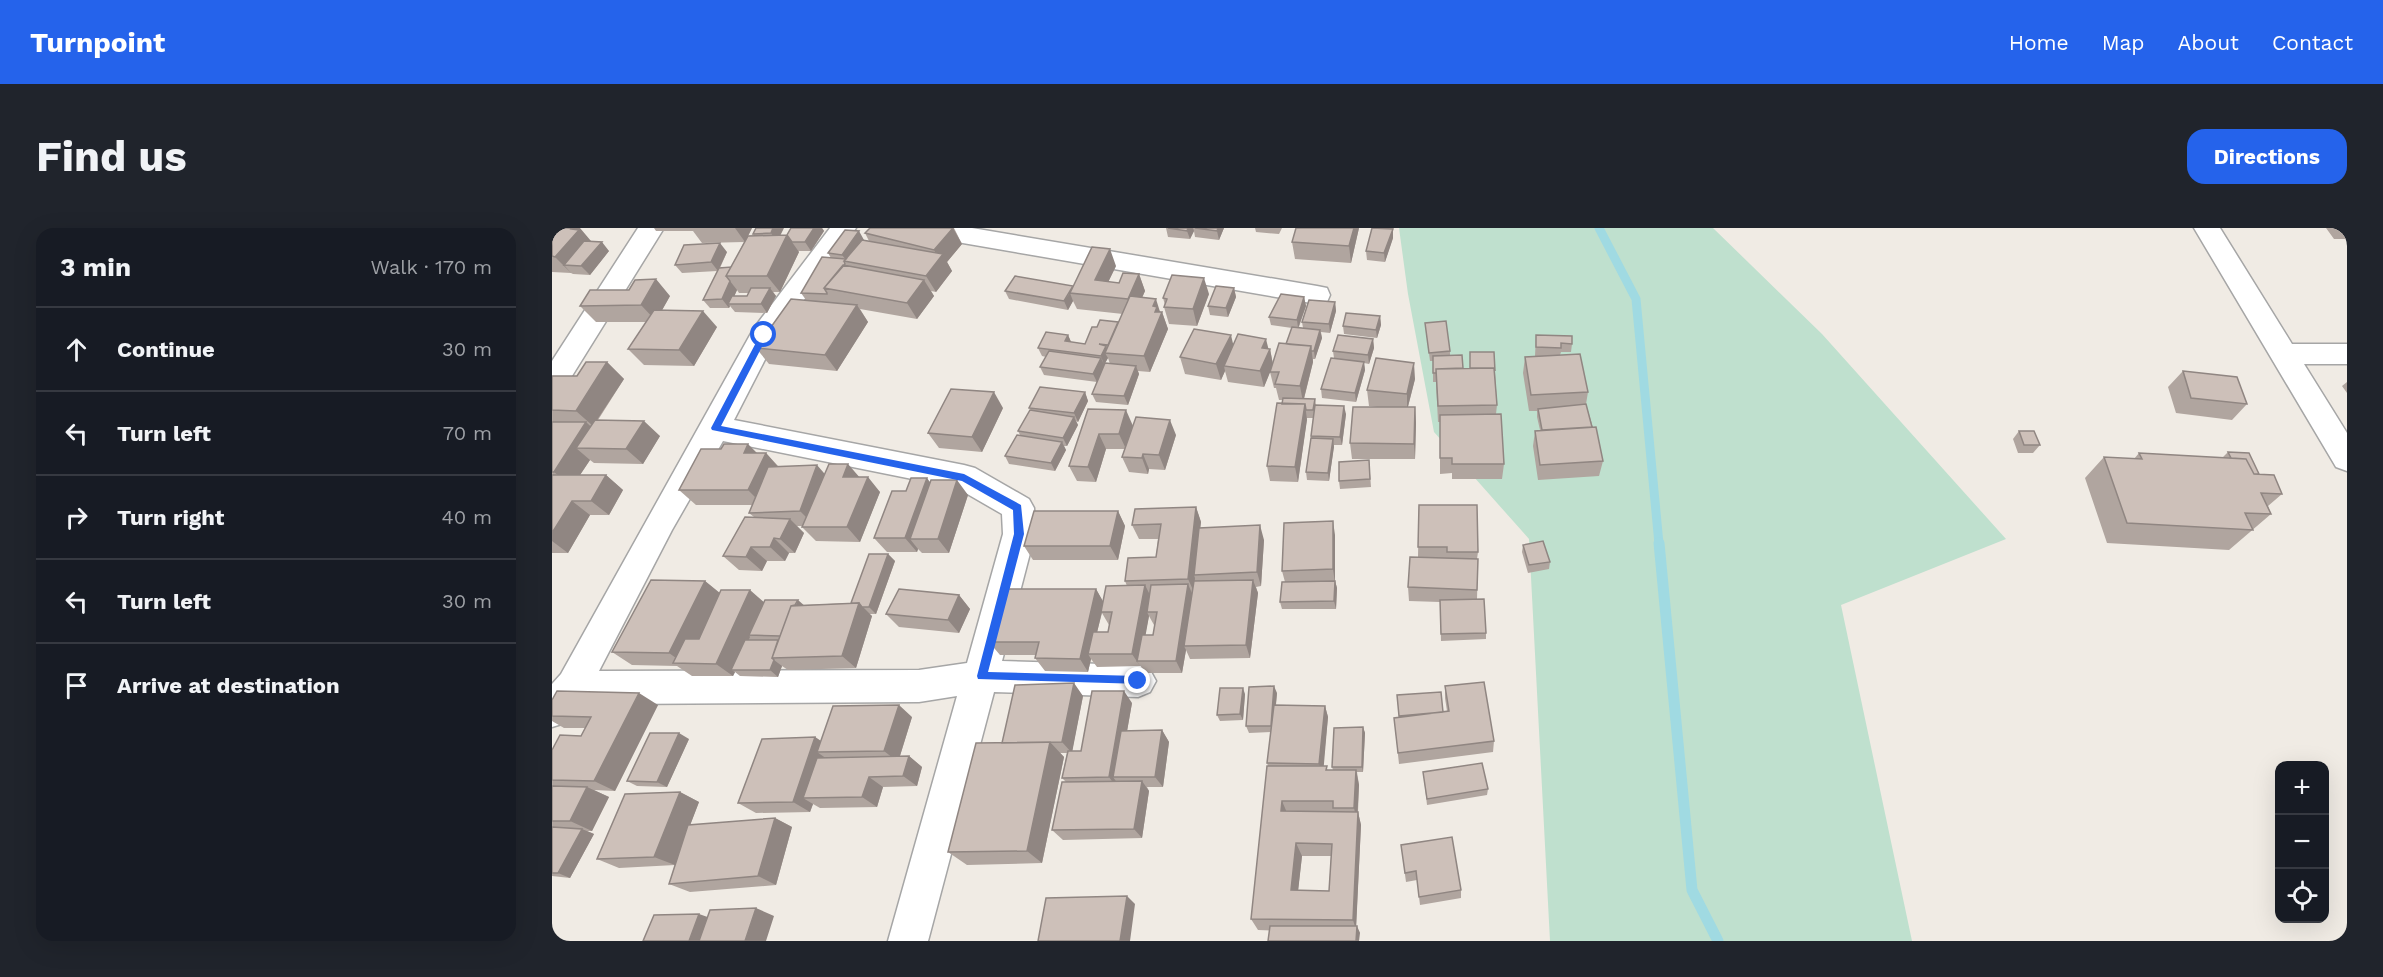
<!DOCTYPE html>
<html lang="en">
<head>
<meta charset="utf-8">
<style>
	:root { --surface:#171b24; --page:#20242c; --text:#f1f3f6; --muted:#9ea1a6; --line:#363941; --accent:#2563eb }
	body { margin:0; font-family:"Work Sans",sans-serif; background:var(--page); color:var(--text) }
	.controls { position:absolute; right:18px; bottom:18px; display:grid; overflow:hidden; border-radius:12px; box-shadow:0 6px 24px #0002 }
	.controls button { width:54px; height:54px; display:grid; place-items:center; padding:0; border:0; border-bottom:2px solid var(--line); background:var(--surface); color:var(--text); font:30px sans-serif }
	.stop { position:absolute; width:18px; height:18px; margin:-14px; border:4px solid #2563eb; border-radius:50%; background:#fff }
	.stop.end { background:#2563eb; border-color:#fff; box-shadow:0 2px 6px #0008 }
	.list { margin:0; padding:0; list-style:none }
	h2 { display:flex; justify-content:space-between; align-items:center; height:78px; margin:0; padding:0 24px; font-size:26px }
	h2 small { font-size:20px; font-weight:400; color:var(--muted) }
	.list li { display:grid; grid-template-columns:39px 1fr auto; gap:18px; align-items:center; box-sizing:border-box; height:84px; padding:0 24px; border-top:2px solid var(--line) }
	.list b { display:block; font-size:22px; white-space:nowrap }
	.list em { font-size:20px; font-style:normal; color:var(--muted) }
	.icon { flex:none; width:33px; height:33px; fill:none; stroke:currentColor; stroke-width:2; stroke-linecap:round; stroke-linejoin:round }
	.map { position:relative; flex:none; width:1795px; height:713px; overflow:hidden; border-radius:18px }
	header { display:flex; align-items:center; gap:36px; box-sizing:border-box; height:84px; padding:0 30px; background:var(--accent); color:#fff }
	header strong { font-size:28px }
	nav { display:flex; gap:33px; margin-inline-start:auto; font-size:21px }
	.intro { display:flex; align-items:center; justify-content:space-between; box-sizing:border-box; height:144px; padding:0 36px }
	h1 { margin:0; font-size:42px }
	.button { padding:15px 27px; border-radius:18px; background:var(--accent); color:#fff; font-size:21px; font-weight:700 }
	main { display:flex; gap:36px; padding:0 36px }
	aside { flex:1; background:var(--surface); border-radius:18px; box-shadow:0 6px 24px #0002 }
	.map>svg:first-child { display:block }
	.wetland { fill:#bfe0ce }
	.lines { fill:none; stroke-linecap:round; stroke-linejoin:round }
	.stream-far1 { stroke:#a0dae2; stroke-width:9 }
	.stream { stroke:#a0dae2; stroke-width:11 }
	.street-casing { stroke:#a6a6a6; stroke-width:3 }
	.street { fill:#fff; fill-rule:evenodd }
	.wall { fill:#b0a59f; fill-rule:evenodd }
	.shaded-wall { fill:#908682 }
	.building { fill:#cdc0b9; stroke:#908682; stroke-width:1.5; fill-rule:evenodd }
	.route { fill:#2563eb }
</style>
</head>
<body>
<header>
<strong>Turnpoint</strong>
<nav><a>Home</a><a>Map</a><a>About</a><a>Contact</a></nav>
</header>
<div class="intro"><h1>Find us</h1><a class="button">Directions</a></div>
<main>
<aside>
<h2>3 min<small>Walk · 170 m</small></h2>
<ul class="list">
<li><svg class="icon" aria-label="ahead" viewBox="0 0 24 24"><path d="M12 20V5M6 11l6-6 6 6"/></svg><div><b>Continue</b></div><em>30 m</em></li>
<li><svg class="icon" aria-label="left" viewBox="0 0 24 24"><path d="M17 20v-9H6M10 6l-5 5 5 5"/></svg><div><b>Turn left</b></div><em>70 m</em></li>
<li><svg class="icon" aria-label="right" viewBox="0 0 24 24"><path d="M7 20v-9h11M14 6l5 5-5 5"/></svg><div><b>Turn right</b></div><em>40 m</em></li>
<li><svg class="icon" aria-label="left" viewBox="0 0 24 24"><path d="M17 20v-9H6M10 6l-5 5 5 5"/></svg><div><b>Turn left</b></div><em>30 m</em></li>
<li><svg class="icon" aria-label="arrive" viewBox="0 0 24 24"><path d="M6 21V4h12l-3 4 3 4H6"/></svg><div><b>Arrive at destination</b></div></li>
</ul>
</aside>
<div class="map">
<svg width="1795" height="713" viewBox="0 0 1795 713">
	<rect width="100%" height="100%" fill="#f0ebe4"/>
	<path class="wetland" d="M847 0H1161L1270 106 1454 311 1289 377 1360 713H998L977 311 882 204 856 66Z"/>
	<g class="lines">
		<path class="stream-far1" d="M1047 0 1084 71 1107 316"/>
		<path class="stream" d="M1107 315 1140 662 1166 713"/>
		<defs>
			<path id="street" d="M86 0H112L10 164 0 167V133Z
				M278 0H304L223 112 182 192 412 237 423 240 477 271 482 280 483 306 450 433 586 437 598 442 604 453 598 464 586 469 442 464 376 713H336L405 468 367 474 65 476 29 473 13 495 0 499V456L9 446 202 100ZM171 213 405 260 450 286 451 306 415 435 367 442 47 443 120 302Z
				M357 0H420L765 58 775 60 778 67 775 74 765 76 370 8 361 6Z
				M1642 0H1668L1740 116H1795V136H1752L1795 205V243L1784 239Z"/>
		</defs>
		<use href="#street" class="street-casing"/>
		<use href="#street" class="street"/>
	</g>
	<path class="wall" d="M0 0 39 13 57 23 38 47 21 46 19 45 0 44Z
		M102 0H200L196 8H202L201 6 204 0 228 7H235L239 0H270L272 3 259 23H246L247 24 228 64H221L224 68 215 85 183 84 178 78 177 80H158L151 72 165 43 130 45 123 37 175 24 168 40 179 39 192 14 150 15 141 3H104ZM185 62 187 65H197L195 68H182Z
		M318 0H402L410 16 395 34 400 43 384 64 379 63 382 68 365 91 308 81 316 94 285 143 217 136 204 120 254 72 249 65 279 30 276 25 312 12H311L317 13 313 5Z
		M614 0H672L667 12 643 9 642 3 638 11 616 9Z
		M703 0H730L727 6 704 4Z
		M744 0H807L799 35 743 31 740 14Z
		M820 0H841V10L833 34 815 32 814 23Z
		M1774 0H1795V11H1782Z
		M564 38 556 54 567 55 587 46 593 63 590 70 609 84H610L616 101 598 144 586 143 587 146 576 177 544 174 540 166 545 154 492 147 488 139 494 129 490 128 486 120 516 107 519 114 533 116 545 99 567 95 571 86 525 81 521 73 516 82 457 71 453 63 521 58ZM556 130 558 136 553 135Z
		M682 60 684 69 676 89 658 87 656 78Z
		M657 66 645 98 617 96 612 79 613 77 611 70Z
		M118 68 110 82 165 99 142 138 92 137 76 121 94 94H44L28 78Z
		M752 69 754 78 747 99 751 100 750 94 783 74 784 83 778 105 769 104 770 110 763 131H761V134L752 171H763L764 177 794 186 790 217H782L777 253 755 252 754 244 759 211V208L761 190H755L746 254 718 253 715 238 731 172H727L724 160H722L718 144 712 159 676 154 673 143 669 152 633 146 628 129 681 118 718 121 721 136 734 116 740 100 719 97 717 89Z
		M828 88 829 97 825 110 792 106 791 98Z
		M873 95 898 123V128L911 140 943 144 945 177 944 186 952 236 950 251H900V245L888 246V194H886L884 154H881V133H878Z
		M984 107 1020 116 1019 124H1009L1008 127 1036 164 1034 176 1051 233 1047 248 986 252 981 218 983 203 988 202 985 189V183H977L971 145 973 129 988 128H983Z
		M821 111 822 120 817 136 812 135 813 142 804 174 770 170 769 161 782 130 781 123Z
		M55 134 72 151 46 192 108 208 91 236 42 235 38 232 28 247H54L71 262 57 287H38L16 325H0V148H25Z
		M1631 143 1695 176 1680 192 1624 185 1616 159Z
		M863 151 856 179H863L864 195 863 231H800L798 215 825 179 817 178 815 162Z
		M1795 154V165L1790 158Z
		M533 164 536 173 526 194 524 193 526 197 515 218H512L514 222 503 243 457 236 453 228 468 207 466 203 479 182 477 180Z
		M451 180 430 224 387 220 376 205Z
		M536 181 581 198 624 207 613 242 597 241 596 246 577 244 570 229 573 221H554L544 254 525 253 517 238Z
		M1467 203 1488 217 1481 225H1466L1461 211Z
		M1676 224 1707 246 1730 266 1716 278 1719 286 1677 322 1555 315 1533 250 1552 229 1582 231 1587 225 1670 230Z
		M205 225H214L226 238 273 246 307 249 328 264 308 314 264 313 250 299 251 298H245L252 305 243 325H237L233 333H215L210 343 187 342 171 328 202 289 197 285 200 277H144L127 262Z
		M817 232 819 259 788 261 787 253Z
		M378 254 416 267 397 325H370L366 321 365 324H335L322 310 354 263Z
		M867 277 926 324 925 331H926L925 371 934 405V411L889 413 888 374 857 373 856 359 866 329Z
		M644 279 649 294 648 300 712 312 709 358 704 359 706 365 698 430 638 431 634 422 630 445H593L588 437V438L545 439 539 431 536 444 493 443 483 430 484 427H448L437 414 544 361 551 374 575 358 573 353 604 329 606 311H587L580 297ZM550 385 557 397 556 404H545ZM597 388 602 397H603L601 407H593Z
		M566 283 573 298 566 332H481L472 318Z
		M783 307V353L785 360 784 381H730L728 374 733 354 730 343Z
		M971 317 998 334 997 341 976 345 970 324Z
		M336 326 343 333 324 386H317L320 388 304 440 236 442 230 438 226 449 188 448 183 444 181 448H140L125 438 80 437 60 424 153 353 168 365 212 374 251 377 299 375Z
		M407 367 418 381 407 405 347 399 334 386Z
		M893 458 942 513 941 524 847 536 842 490 847 489 845 467 891 484 895 483 893 470Z
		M725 465 724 477 773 478 776 489 771 538 776 542H781L780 539 811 499 813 505 811 544H805L807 557 806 584 809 597 804 698 808 705 706 702 699 691 716 538 715 535 719 504 697 505 694 498ZM750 628H779L777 663 746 662Z
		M693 466 691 492 668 493 665 487Z
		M531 468 520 523H529L580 475 575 503 610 502 617 514 611 559H595L597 563 590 610 511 612 500 602 514 554 510 550 515 525H508L512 529 490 635 415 637 396 624 450 515Z
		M0 472 106 477 63 563 42 562 57 569 40 603H35L42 606 18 650 0 648V522L29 508 33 500H12L0 493Z
		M360 489 348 528H357L370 539 365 558 331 559 325 579 268 580 261 576 258 584 204 585 186 575 263 509 269 513Z
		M137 511 115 559 85 558 75 553Z
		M872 550 936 561 935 567 875 577Z
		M128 564 147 574 138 597 223 590 240 599 224 657 138 664 117 656 123 637 67 640 45 631Z
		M849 617 909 662V670L868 677 865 652 854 654Z"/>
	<path class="shaded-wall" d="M20 0H28L39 13 12 37 19 45 3 29Z
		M183 0H200L193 14Z
		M221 0H232L225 14 219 5Z
		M262 0H270L272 3 259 23 253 14Z
		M401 0 410 16 395 34 400 43 384 64 374 48 387 31 382 22Z
		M636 0H641L642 3 638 11 635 3Z
		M666 0H672L667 12 665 3Z
		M802 0H807L799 35 797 18Z
		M841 0V10L833 34 832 25Z
		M307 3 312 12 298 33H295L290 27Z
		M235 7 247 24 228 64 215 48Z
		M50 14 57 23 38 47 29 38Z
		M168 15 175 24 166 43 159 34Z
		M558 21 564 38 549 69 543 52Z
		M587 46 593 63 582 87 576 71Z
		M652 50 657 66 645 98 641 81Z
		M104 51 118 68 104 93 89 77Z
		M372 52 382 68 365 91 355 75Z
		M178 53 185 62 179 76H176L178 78 177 80 170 71Z
		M218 60 224 68 215 85 209 76Z
		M682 60 684 69 676 89 674 80Z
		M518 65 521 73 516 82 512 73Z
		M752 69 754 78 746 100 745 92Z
		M604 71 609 87 610 84 616 101 598 144 592 128 601 78Z
		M783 74 784 83 778 105 777 96Z
		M305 77 316 94 285 143 273 127Z
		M151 83 165 99 142 138 127 122Z
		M828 88 829 97 825 110 824 102Z
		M768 102 770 110 763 131 762 123Z
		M516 107 520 116 513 113Z
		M679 107 683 124 672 138 673 143 669 152 664 136Z
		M714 111 717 123 718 121 721 137 712 159 708 143 710 120Z
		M821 111 822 120 817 136 816 127Z
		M554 118 557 125H553L556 130 552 137 549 128Z
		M759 118 761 134 751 174 748 158Z
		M549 130 553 139 545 154 541 146Z
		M55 134 72 151 41 198 24 183Z
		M812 134 813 142 804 174 803 165Z
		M862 135 863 151 855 182V166Z
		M584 138 587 146 576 177 572 168Z
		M442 164 451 180 430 224 420 209Z
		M533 164 536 173 526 194 522 185Z
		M753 176 755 192 746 254 743 239Z
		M792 178 794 186 790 217 788 209Z
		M863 179 864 195 863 231 862 216Z
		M574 182 581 198 574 221 567 206Z
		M522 189 526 197 515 218 511 210Z
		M618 192 624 207 613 242 607 227Z
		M92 193 108 208 91 236 74 221Z
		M34 194 51 210 24 220 38 232 20 259 2 244Z
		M547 206 554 221 544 254 536 239Z
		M781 211 782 219 777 253 776 245Z
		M510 214 514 222 503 243 499 235Z
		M196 216 211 231 192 225Z
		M214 225 228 241 211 277 196 262Z
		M591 226 597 241 596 246 590 230Z
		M296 236 309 251 291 249Z
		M265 237 278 252 262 297 248 283Z
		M54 247 71 262 57 287 39 273Z
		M316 249 328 264 308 314 295 299Z
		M375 250 386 265 358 311 366 321 365 324 353 310Z
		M405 252 416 267 397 325 386 311Z
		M20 273 38 287 16 325 0 313V305Z
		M644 279 649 294 643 347H642L643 350 642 364 636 351Z
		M566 283 573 298 566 332 558 318Z
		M238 291 252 305 243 325 228 311Z
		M781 293 783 307V354V353L785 360 784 381 782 373 783 355 781 341Z
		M708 297 712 312 709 358 705 344Z
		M222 310 237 325 233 333 218 319Z
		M199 319 215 333 210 343 194 329Z
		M336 326 343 333 324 386 317 379Z
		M701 352 706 365 698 430 694 417Z
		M153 353 170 367 136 435H131L117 425Z
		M636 356 642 370 632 418 634 422 630 445 624 433Z
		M593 357 600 371 595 384 597 388 589 433H585L588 438 580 426Z
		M544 361 552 375 540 426H536L539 431 536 444 528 431Z
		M198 362 213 375 197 407 198 409 184 442H179L183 444 181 448 164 436Z
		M407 367 418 381 407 405 396 392Z
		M246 372 254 379 230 408Z
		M307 375 320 388 304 440 290 428Z
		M222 432 230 438 226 449 218 442Z
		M522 455 531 468 520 525 510 514Z
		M722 458 725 465 721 504 719 498Z
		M691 460 693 466 691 492 688 486Z
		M572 463 580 475 567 549H561L566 556 565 560 557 549Z
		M87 465 106 477 63 563 42 553Z
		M347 477 360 489 346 534 332 523Z
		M773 478 776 489 771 547 767 536Z
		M811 499 813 505 811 544 810 539Z
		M610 502 617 514 611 559 603 549Z
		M127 505 137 511 115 559 105 554Z
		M263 509 279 520 265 524 275 531 251 570 261 576 258 584 241 574Z
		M498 514 512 529 490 635 475 623Z
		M357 528 370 539 365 558 351 548Z
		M804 542 807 557 805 594 802 580Z
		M317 549 331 559 325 579 310 569Z
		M590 553 597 563 590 610 582 601Z
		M35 559 57 569 40 603 18 593Z
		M128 564 147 574 123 637 102 629Z
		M730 573 736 587 729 583Z
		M806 584 809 597 804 702 801 692Z
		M223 590 240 599 224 657 206 648Z
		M30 601 42 606 18 650 6 645Z
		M744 615 750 628 745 673 739 662Z
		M575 668 583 676 578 713H568Z
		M204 680 222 688 214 713H193Z
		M147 686 167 693 160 713H137Z
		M805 698 808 705 807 713H804Z"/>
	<path class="building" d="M0 0H20L19 1 27 2 3 29 0 28Z
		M204 0H221L219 5 201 6Z
		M239 0H262L253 14H240L235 7Z
		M318 0H401L382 22 313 5Z
		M616 0H636L635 3Z
		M643 0H666L665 3Z
		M744 0H802L797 18 740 14Z
		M820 0 841 1 832 25 814 23Z
		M293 2 307 3 290 27 276 25Z
		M235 7 215 48H174L196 8Z
		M310 12 391 26 374 48 292 33Z
		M32 13 50 14 29 38 12 37Z
		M168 15 159 34 123 37 132 17Z
		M540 19 558 21 543 52 567 55 571 45 587 46 576 71 518 65Z
		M270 29 294 31 292 33 293 36 272 60 275 65V66L249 65Z
		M291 37 372 52 355 75 272 60Z
		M179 39 174 48 178 53 170 71 151 72 167 40Z
		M620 47 652 50 641 81 612 79 615 71 611 70Z
		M463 48 521 58 512 73 453 63Z
		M104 51 89 77 28 78 38 62H77L83 52Z
		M664 58 682 60 674 80 656 78Z
		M199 60H218L209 76H176L180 68H195Z
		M729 66 752 69 745 92 717 89Z
		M578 68 604 71 601 78 605 79 603 84H610L592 128 553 125Z
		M239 71 305 77 273 127 204 120Z
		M757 72 783 74 777 96 750 94Z
		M102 82 151 83 127 122 76 121Z
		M794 85 828 88 824 102 791 98Z
		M548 92 566 94 556 117 547 116 554 118 549 128 486 120 494 104 516 107 513 113 533 116 540 99H545Z
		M894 93 898 123 877 125 873 95Z
		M740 99 768 102 762 123H759V118L734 116Z
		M642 101 679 107 664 136 628 129Z
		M686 106 714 111 710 120 718 121 708 143 672 138Z
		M786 107 821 111 816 127 781 123Z
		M984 107 1020 108V116L1009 115V120L984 119Z
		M727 115 759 118 748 158 723 156 727 144H718Z
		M497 123 549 130 541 146 488 139Z
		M918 124H942L943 143 942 140H918Z
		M1028 126 1036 164 979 167 973 129Z
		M910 127 911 140 884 141V145H881V128Z
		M779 130 812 134 803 165 769 161Z
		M824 130 862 135 855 166 815 162Z
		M34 134H55L24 183 0 182V148H25Z
		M553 135 584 138 572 168 540 166Z
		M942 140 945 177 886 178 884 141Z
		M1631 143 1685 149 1695 176 1639 170Z
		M488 159 533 164 522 185 477 180Z
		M399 161 442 164 420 209 376 205Z
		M731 170 763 171 761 182H754L753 176H730Z
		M725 175 753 176 743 239 715 238Z
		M1034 176 1040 199 990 202 986 181Z
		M763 177 792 178 788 209 759 208Z
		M801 179H863L862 216 798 215Z
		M536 181 574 182 567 206H547L536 239 517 238Z
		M478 182 522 189 511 210 466 203Z
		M949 186 952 236H900V230H888V187Z
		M584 189 618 192 607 227 591 226 590 230 570 229Z
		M43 192 92 193 74 221 24 220Z
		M0 194H34L2 244H0Z
		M1044 199 1051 233 988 237 983 203Z
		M1467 203H1482L1488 217H1472Z
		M465 207 510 214 499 235 453 228Z
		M759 210 781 211 776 245 754 244Z
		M172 216H196L192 225H214L196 262H127L149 221H169Z
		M1676 224 1697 225 1707 246H1702L1694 231 1679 230Z
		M1587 225 1694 231 1702 246 1722 247 1730 266 1709 265 1719 286 1693 285 1701 302 1575 295 1552 229 1590 231Z
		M817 232 818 251 787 253V234Z
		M277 236H296L291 249H316L295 299H250Z
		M265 237 248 283 197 285 216 239Z
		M0 247H54L39 273H20L0 305Z
		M359 250H375L353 310H322L340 263H354Z
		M379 252H405L386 311H358Z
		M867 277H925L926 324H895V319H866Z
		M644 279 636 351 573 353 576 330 604 329 609 296 580 297 583 281Z
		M482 283H566L558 318H472Z
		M193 289 238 291 228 311 222 310 218 319H199L194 329 171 328Z
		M781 293V341L730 343 732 295Z
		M708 297 705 344 642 347 647 300Z
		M991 313 998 334 977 337 971 317Z
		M317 326H336L317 379H310L307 375H299Z
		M858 329 926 331 925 362 856 359Z
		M99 352 153 353 117 425 60 424Z
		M701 352 694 417 632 418 642 353Z
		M783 353 782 373 728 374 730 354Z
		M636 356 624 433H585L590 407H601L605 384H595L599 357Z
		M593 357 580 426H536L541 404H556L560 384H549L554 358Z
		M347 361 407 367 396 392 334 386Z
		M453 361H544L528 431 483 430 487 414H437Z
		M169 362H198L164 436 121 435 133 411H147Z
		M932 371 934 405 889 406 888 372Z
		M213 372H246L243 377 239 378 228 408 197 407Z
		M307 375 290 428 220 430 239 378Z
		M193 412H226L220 430 222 432 218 442H179Z
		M932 454 942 513 846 525 842 490 897 483 893 458Z
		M522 455 510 514 450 515 463 457Z
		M722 458 719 498H694L697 459Z
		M668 460H691L688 486 665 487Z
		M5 463 87 465 42 553 0 552V522L8 507 29 508 39 489 0 488V472Z
		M540 463H572L557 549 510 550 516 523H529Z
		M889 464 891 484 847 488 845 467Z
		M347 477 332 523 265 524 281 478Z
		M722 477 773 478 767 536 715 535Z
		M811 499 810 539H780L782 500Z
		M610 502 603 549H561L569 503Z
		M98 505H127L105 554 75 553Z
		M263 509 241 574 186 575 210 511Z
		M498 514 475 623 396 624 424 515Z
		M357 528 351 548 317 549 310 569 251 570 265 530Z
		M930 535 936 561 875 571 871 544Z
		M715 538H775L774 542H804L802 580H781V573H730L729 583 806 584 801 692 699 691ZM744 615 780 616 777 663 739 662Z
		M590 553 582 601 500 602 510 554Z
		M0 558 35 559 18 593H0Z
		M128 564 102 629 45 631 73 566Z
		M223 590 206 648 117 656 136 597Z
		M0 599 30 601 6 645H0Z
		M900 609 909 662 867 669 864 643 853 645 849 617Z
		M575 668 568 713H486L494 670Z
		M204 680 193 713H147L158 682Z
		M147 686 137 713H91L102 687Z
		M718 698H805L804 713H716Z"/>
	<path class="route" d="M212 104 216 107 169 198 412 246 469 277 472 306 436 444 586 448 590 449V456L426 451 425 448 462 306 461 282 410 253 160 202 159 200 208 107Z"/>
</svg>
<div class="controls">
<button>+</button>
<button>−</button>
<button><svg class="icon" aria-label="locate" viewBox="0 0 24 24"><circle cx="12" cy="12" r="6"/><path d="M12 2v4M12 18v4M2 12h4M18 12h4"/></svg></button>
</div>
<div class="stop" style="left:212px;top:107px"></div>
<div class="stop end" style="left:586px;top:453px"></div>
</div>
</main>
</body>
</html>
